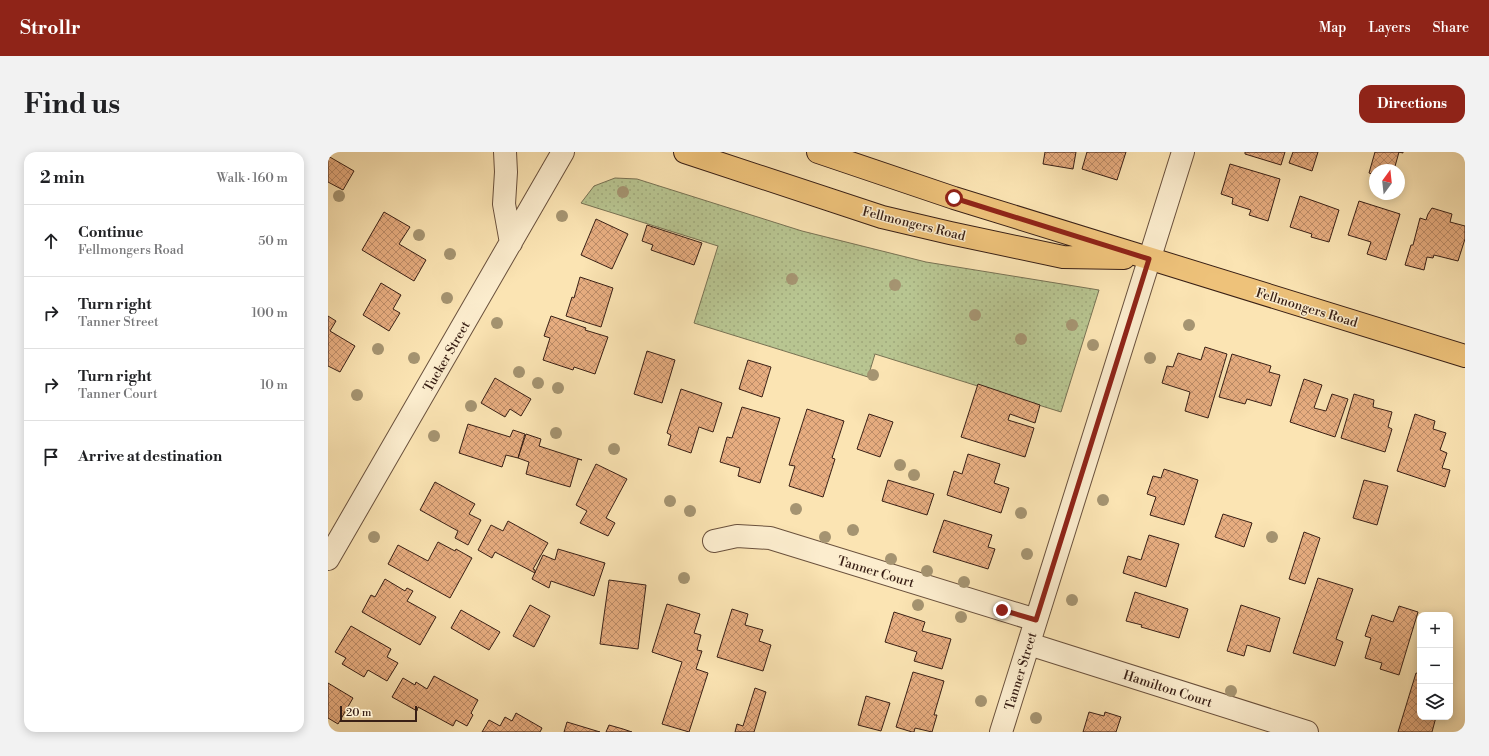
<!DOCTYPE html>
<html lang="en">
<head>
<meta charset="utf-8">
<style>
	:root { --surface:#fff; --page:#f2f2f2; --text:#202124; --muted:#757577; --line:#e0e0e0; --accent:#8f2418 }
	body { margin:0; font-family:"Libre Bodoni",serif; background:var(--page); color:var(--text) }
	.controls { position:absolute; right:12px; bottom:12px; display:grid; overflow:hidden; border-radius:8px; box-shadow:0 2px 10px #0003 }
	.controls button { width:36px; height:36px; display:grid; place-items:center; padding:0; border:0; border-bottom:1px solid var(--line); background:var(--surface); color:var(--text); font:20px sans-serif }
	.compass { position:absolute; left:1041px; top:12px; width:36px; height:36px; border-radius:50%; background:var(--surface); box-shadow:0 2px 10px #0003; rotate:15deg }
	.scale { position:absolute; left:12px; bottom:10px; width:77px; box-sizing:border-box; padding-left:4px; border:2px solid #392016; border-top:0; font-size:11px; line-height:14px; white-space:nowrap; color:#392016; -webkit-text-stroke:3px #fcedce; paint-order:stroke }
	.stop { position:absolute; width:12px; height:12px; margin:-9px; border:3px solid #8f2418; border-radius:50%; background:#fff }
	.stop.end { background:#8f2418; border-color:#fff; box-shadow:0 1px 4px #0008 }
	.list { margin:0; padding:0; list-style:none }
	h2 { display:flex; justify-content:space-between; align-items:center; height:52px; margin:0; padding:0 16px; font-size:17px }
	h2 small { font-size:13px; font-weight:400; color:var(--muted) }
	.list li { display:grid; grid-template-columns:26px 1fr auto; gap:12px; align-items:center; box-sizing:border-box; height:72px; padding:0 16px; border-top:1px solid var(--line) }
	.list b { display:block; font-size:15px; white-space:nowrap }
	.list p { margin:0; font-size:13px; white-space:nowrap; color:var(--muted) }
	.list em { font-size:13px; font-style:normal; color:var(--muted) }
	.icon { flex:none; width:22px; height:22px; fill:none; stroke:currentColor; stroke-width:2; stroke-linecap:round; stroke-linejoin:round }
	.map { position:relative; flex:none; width:1137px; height:580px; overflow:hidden; border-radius:12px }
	header { display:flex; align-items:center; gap:24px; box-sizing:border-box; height:56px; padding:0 20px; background:var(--accent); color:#fff }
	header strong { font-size:19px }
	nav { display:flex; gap:22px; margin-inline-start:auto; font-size:14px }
	.intro { display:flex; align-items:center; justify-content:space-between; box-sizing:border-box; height:96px; padding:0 24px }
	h1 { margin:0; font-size:28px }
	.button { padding:10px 18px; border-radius:12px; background:var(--accent); color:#fff; font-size:14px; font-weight:700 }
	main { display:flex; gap:24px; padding:0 24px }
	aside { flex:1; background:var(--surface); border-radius:12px; box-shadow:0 2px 10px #0003 }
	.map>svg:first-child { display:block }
	.grass { fill:url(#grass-dots); stroke:#787254 }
	.building { fill:url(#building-cross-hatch); stroke:#392016 }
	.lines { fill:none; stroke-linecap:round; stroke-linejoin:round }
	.minor-casing { stroke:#6a513d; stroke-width:24 }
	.major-casing { stroke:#392016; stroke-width:24 }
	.minor { stroke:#fcedce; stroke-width:22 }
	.major { stroke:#eec27a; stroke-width:22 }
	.tree { fill:#a59471 }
	.route { stroke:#8f2418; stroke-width:5 }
	.labels { text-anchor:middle; stroke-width:3; stroke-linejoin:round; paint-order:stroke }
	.street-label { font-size:13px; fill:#392016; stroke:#fcedce }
</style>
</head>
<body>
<header>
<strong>Strollr</strong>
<nav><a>Map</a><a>Layers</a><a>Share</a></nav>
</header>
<div class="intro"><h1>Find us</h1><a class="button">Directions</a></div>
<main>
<aside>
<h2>2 min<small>Walk · 160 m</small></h2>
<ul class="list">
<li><svg class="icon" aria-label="ahead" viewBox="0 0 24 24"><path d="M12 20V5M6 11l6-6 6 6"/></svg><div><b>Continue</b><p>Fellmongers Road</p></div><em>50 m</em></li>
<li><svg class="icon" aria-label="right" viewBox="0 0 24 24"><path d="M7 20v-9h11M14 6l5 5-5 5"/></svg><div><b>Turn right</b><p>Tanner Street</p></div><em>100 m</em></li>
<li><svg class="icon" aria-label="right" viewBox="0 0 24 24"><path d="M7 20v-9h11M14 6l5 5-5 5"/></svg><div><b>Turn right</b><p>Tanner Court</p></div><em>10 m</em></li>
<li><svg class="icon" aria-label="arrive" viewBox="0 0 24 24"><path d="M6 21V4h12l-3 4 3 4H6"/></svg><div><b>Arrive at destination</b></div></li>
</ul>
</aside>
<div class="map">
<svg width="1137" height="580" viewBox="0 0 1137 580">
	<defs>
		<pattern id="grass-dots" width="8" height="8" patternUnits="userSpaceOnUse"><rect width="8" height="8" fill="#b8c591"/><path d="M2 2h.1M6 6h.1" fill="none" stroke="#9fa97c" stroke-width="1.8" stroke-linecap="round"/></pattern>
		<pattern id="building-cross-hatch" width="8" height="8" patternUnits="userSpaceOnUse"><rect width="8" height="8" fill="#e7ad80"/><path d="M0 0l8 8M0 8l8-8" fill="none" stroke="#bc8c68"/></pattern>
	</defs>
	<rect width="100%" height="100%" fill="#fbe4b3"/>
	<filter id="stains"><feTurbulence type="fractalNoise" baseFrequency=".005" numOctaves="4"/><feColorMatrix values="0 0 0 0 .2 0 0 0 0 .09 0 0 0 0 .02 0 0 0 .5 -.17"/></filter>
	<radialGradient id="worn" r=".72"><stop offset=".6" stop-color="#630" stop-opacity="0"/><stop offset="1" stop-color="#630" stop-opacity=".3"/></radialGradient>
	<path class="grass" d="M287 26 309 27 474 79 598 110 771 138 733 260 547 202 540 225 366 171 390 94 253 51 266 34Z"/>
	<path class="building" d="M717 0H748L745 17 715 12Z
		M759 0H798L789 28 754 17Z
		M917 0H957L953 13 917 2Z
		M965 0H990L984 19 961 11Z
		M1047 0H1075V1L1071 0 1066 18H1047V23L1041 21Z
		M0 4 26 19 15 38 0 30Z
		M902 12 952 27 940 69 921 63 923 58 904 52 905 46 893 42Z
		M972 44 1011 58 1001 90 983 85 984 82 962 75Z
		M1031 49 1072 62 1058 108 1039 102 1043 90 1020 83Z
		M1104 56 1124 62 1122 70 1137 74V87L1130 109 1106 103 1105 106 1099 105 1096 118 1077 113 1083 93H1085L1092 66 1098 68 1100 62Z
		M56 60 82 75 71 92 98 108 86 129 34 98Z
		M268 67 300 82 284 117 253 103Z
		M319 73 374 91 366 113 323 98 325 93 314 89Z
		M252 125 285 136 273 175 238 164 244 145 246 146Z
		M53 131 73 143 65 157 72 161 61 179 35 163Z
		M0 164 8 169 2 179 27 194 12 220 0 214Z
		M223 164 258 176 257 178 280 185 267 222 246 215 245 218 215 208 222 186 216 184Z
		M877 195 899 202 880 266 857 259 862 240 834 231 839 214 845 215 850 201 873 208Z
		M319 199 347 208 334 251 306 242Z
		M904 202 943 214 941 220 952 223 943 254 919 247 917 252 891 245Z
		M420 208 443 215 434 245 411 237Z
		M167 226 203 247 193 264 182 257 177 265 153 251Z
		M976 227 994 233 986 256 998 259 1004 242 1020 247 1007 285 962 270Z
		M650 232 712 253 707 271 682 262 680 268 706 276 697 305 633 285Z
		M353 237 394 251 385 280 371 275 363 301 340 293 343 283 339 281Z
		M1026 242 1046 248 1045 255 1064 260 1060 275 1064 277 1057 300 1013 286Z
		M414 255 452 266 432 331 410 324 412 316 392 310 399 285 404 286Z
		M479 257 516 269 504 306 507 307 495 345 461 334 467 314 461 313Z
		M541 262 565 270 552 305 529 297Z
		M1087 262 1107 269 1105 277 1118 281 1112 298 1119 301 1114 316 1122 318 1117 335 1069 319Z
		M140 272 182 285 185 278 197 282 190 306 178 303 174 315 131 301Z
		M198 282 213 287 211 294 254 308 250 307 242 335 198 322 201 310 190 306Z
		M640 302 672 312 666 331 681 336 673 361 619 343 626 319 634 322Z
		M268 312 299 327 278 366 287 371 280 384 252 371 259 359 248 353Z
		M836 317 870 328 856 373 822 363 828 345 819 342 825 324 833 326Z
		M560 328 606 342 599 363 554 349Z
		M1036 328 1060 334 1049 373 1025 366Z
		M107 330 147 352 141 362 153 368 140 393 127 386 130 379 92 358Z
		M895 362 924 371 916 395 887 385Z
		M616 368 664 383 660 395 667 397 660 417 605 400Z
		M180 369 220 391 205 417 207 418V421L167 400 164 406 150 398 163 373 175 379Z
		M976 380 992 386 977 432 961 427Z
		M821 383 851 392 838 435 795 421 800 404 813 408Z
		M110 390 127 399 128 397 144 406 122 446 60 412 70 393 100 409Z
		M230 397 277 411 266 444 223 429 221 436 204 427 215 403 227 408Z
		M990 426 1025 437 1008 487 1015 490 1007 514 965 501Z
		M57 427 77 439 79 436 85 439 79 449 108 465 92 493 34 460 43 443 47 445Z
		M281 428 318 433 310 497 272 492Z
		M807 440 860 457 851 486 813 475 814 473 798 469Z
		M339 452 372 462 366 481 373 483 369 498 374 499 368 517 380 521 361 580 334 572 354 510 324 500Z
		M202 453 222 464 206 495 185 484Z
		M913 453 952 466 942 500 919 493 916 504 899 499Z
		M1071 454 1090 460 1071 523 1052 517 1054 511 1037 506 1043 486 1037 484 1044 463 1065 470Z
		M404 457 420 462 417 473 435 478 431 489 443 493 435 519 389 505Z
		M133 458 172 480 161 498 123 476Z
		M566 460 597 470 594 479 623 487 614 517 586 509 589 500 557 490Z
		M23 474 63 497 59 505 70 511 59 529 40 518 36 525 14 512 18 506 7 500Z
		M585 520 616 529 606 563H609L604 580 587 576 586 580H584L568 575Z
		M1088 521 1092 522V565H1108L1104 580H1070Z
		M106 524 150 548 143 561 145 563 139 574 128 568 125 574 90 555 89 559 64 545 75 526 87 533 88 530 99 537Z
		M0 531 25 546 10 572 0 566Z
		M427 536 438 540 426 580H407L409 572 415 574Z
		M538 544 562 551 553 579 530 573Z
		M761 560 776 564 777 560 793 565 788 580H755Z
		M188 561 214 576 212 580H154L161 568 172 574 177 565 184 569Z
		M239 570 272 580H236Z
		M281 573 295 577 304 580H278Z"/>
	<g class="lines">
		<defs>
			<path id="minor" d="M177 0 178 20 176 52 183 91
				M386 389 409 384 442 386 708 468
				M0 407 235 0
				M701 492 979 580
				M673 580 855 0"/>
			<path id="major" d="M357 0 554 65 622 81 735 105 796 106
				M490 0 626 46 1137 204"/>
		</defs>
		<use href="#minor" class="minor-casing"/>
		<use href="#major" class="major-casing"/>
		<use href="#minor" class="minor"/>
		<use href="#major" class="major"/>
	</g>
	<g class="tree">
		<circle cx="295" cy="40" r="6"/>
		<circle cx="11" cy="44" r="6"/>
		<circle cx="234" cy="64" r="6"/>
		<circle cx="91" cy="83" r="6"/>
		<circle cx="122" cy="102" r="6"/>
		<circle cx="464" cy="127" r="6"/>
		<circle cx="567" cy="133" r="6"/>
		<circle cx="119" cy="146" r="6"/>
		<circle cx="647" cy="163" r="6"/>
		<circle cx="169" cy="171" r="6"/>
		<circle cx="744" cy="173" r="6"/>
		<circle cx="861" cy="173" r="6"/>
		<circle cx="693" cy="187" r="6"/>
		<circle cx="765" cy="193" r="6"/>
		<circle cx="50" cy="197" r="6"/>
		<circle cx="86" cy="206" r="6"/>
		<circle cx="822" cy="206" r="6"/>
		<circle cx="191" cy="220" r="6"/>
		<circle cx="545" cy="223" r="6"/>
		<circle cx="210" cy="231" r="6"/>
		<circle cx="230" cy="236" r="6"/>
		<circle cx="29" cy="243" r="6"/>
		<circle cx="143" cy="254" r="6"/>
		<circle cx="228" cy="281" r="6"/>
		<circle cx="106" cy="284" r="6"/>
		<circle cx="286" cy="297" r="6"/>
		<circle cx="572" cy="313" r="6"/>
		<circle cx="586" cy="323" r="6"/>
		<circle cx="775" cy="348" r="6"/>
		<circle cx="342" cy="349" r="6"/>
		<circle cx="468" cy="357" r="6"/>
		<circle cx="362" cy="359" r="6"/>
		<circle cx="693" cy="361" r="6"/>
		<circle cx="525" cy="378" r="6"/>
		<circle cx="46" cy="385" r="6"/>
		<circle cx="497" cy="385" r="6"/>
		<circle cx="944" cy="385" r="6"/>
		<circle cx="699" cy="402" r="6"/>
		<circle cx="563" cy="407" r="6"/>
		<circle cx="599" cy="419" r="6"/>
		<circle cx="356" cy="426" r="6"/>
		<circle cx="636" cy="430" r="6"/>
		<circle cx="744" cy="448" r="6"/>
		<circle cx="590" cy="453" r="6"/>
		<circle cx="633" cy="465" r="6"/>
		<circle cx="903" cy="539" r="6"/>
		<circle cx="653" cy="549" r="6"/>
		<circle cx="708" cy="566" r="6"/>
	</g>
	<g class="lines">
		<path class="route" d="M626 46 821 107 708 468 674 458"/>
	</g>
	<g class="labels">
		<g class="street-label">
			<text transform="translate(586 71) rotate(14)" y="5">Fellmongers Road</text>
			<text transform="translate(979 155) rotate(17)" y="5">Fellmongers Road</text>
			<text transform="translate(118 204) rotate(-60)" y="5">Tucker Street</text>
			<text transform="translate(548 419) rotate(17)" y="5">Tanner Court</text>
			<text transform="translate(692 519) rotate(-73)" y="5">Tanner Street</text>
			<text transform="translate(840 536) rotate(18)" y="5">Hamilton Court</text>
		</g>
	</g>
	<rect width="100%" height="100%" filter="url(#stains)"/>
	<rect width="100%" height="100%" fill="url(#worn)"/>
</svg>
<div class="controls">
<button>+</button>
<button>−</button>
<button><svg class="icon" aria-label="layers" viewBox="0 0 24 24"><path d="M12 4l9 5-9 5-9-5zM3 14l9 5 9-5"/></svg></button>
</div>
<svg class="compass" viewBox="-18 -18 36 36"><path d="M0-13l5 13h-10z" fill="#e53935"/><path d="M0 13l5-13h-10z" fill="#757577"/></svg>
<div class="scale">20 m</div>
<div class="stop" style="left:626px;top:46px"></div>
<div class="stop end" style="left:674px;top:458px"></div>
</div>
</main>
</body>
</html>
